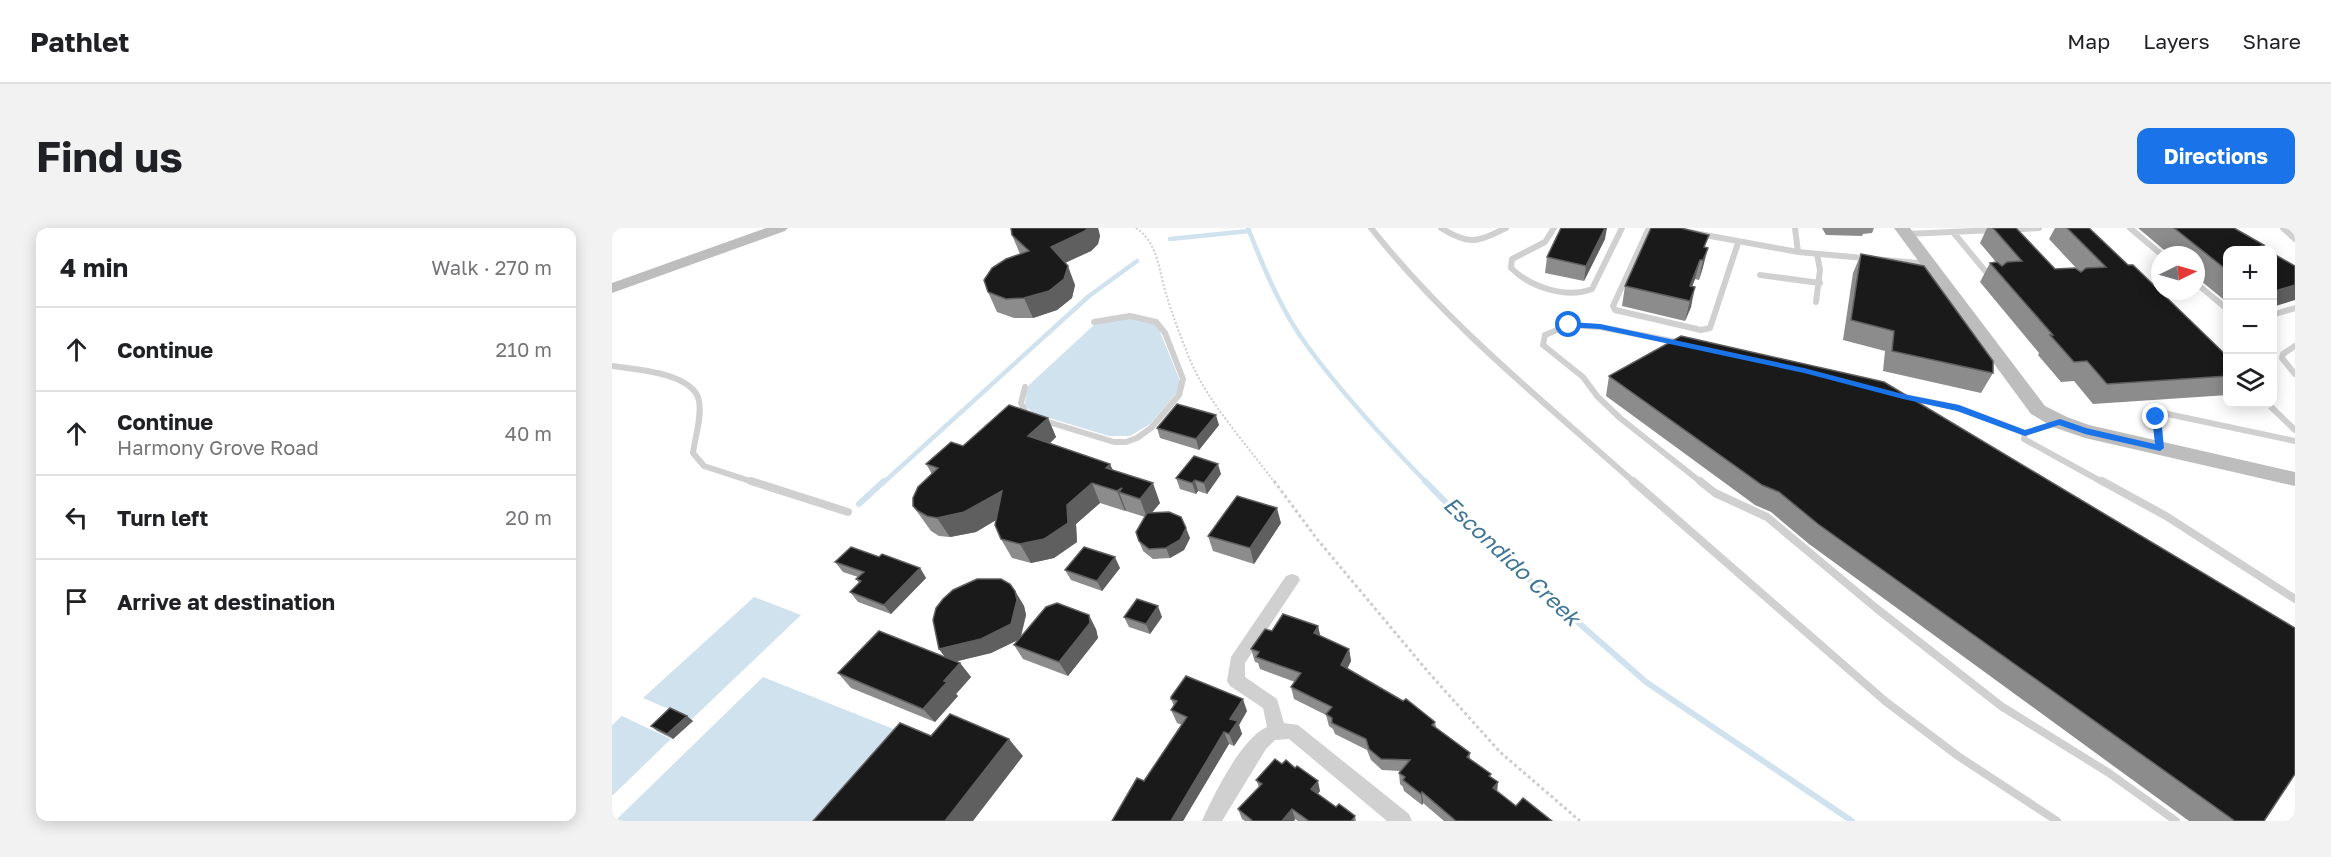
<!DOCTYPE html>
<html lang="en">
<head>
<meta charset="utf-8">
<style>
	:root { --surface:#fff; --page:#f2f2f2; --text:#202124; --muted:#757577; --line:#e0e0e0; --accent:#1a73e8 }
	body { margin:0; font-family:"Golos Text",sans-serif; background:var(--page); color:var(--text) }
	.controls { position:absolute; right:18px; top:18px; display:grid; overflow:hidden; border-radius:12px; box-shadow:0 3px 15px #0003 }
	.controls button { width:54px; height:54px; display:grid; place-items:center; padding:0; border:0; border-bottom:2px solid var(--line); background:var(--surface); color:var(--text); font:30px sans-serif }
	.compass { position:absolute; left:1539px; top:18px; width:54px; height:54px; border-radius:50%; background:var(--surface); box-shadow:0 3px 15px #0003; rotate:85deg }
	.stop { position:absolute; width:18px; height:18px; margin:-14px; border:4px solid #1a73e8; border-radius:50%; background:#fff }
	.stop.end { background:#1a73e8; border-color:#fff; box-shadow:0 2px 6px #0008 }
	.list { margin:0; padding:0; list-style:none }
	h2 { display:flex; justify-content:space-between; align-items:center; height:78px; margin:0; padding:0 24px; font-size:26px }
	h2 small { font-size:20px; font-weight:400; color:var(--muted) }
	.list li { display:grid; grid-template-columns:39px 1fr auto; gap:18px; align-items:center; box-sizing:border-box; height:84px; padding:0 24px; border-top:2px solid var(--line) }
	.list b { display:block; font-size:22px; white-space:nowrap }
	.list p { margin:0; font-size:20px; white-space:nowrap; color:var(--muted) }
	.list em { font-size:20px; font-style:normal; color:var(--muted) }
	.icon { flex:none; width:33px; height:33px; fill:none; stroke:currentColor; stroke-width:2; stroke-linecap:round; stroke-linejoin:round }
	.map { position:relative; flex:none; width:1683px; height:593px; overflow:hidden; border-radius:12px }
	header { display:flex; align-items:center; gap:36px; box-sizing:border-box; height:84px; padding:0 30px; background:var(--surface); border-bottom:2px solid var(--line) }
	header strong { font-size:28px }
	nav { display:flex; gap:33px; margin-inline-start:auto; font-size:21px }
	.intro { display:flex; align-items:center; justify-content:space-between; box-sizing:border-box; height:144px; padding:0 36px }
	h1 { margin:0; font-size:42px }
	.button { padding:15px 27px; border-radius:12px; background:var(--accent); color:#fff; font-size:21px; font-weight:700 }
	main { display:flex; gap:36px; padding:0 36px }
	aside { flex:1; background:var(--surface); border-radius:12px; box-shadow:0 3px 15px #0003 }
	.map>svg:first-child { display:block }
	.water { fill:#cfe2ee }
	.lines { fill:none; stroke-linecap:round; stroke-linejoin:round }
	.stream-far1 { stroke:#cfe2ee; stroke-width:4.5 }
	.stream { stroke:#cfe2ee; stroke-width:6 }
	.path-far1 { stroke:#cdcdcd; stroke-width:2; stroke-dasharray:2 2; stroke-linecap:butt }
	.path { stroke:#cdcdcd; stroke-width:3; stroke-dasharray:3 3; stroke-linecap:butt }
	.lane-far1 { stroke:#d0d0d0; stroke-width:6 }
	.lane { stroke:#d0d0d0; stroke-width:8 }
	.street { fill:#d0d0d0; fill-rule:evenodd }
	.secondary { fill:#bdbdbd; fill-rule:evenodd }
	.wall { fill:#8c8c8c }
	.shaded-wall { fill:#5f5f5f }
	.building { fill:#1a1a1a; stroke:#5f5f5f; stroke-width:1.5 }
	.route { fill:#1a73e8 }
	.labels { text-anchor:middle; stroke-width:6; stroke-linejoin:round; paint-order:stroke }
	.water-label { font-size:22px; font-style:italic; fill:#3f7597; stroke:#fff }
</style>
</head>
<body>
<header>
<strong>Pathlet</strong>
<nav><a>Map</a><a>Layers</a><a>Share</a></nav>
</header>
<div class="intro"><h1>Find us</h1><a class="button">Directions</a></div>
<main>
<aside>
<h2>4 min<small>Walk · 270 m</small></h2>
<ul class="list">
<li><svg class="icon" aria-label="ahead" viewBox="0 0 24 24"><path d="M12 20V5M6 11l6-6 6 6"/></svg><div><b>Continue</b></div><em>210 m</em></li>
<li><svg class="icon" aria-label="ahead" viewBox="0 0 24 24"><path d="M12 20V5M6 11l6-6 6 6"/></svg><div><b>Continue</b><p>Harmony Grove Road</p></div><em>40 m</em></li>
<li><svg class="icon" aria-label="left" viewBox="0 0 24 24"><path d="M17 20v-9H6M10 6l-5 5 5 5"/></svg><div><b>Turn left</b></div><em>20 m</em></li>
<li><svg class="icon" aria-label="arrive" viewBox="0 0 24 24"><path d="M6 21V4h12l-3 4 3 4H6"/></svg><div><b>Arrive at destination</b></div></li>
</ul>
</aside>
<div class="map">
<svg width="1683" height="593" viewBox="0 0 1683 593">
	<rect width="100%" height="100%" fill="#fff"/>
	<path class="water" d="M507 89 538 93 546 99 568 153 567 162 538 196 518 208H497L424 186 413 179 414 164 417 157 483 96Z
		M142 369 189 387 80 491 31 470Z
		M151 449 299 508 225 593H3Z
		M10 488 59 511 0 568V497Z"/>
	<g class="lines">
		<path class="stream-far1" d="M636 0C652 41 670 84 696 119 732 168 773 212 815 255
			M558 11 637 3
			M271 255 477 68 525 33"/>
		<path class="stream" d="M813 253 863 304 1034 454 1240 593
			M247 276 272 253"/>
		<path class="path-far1" d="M524 0C547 15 547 46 555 69 562 91 570 113 579 134 597 176 636 218 663 255"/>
		<path class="path" d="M662 253 705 311 817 445 888 524 968 593"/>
		<path class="lane-far1" d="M759 0C835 96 931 173 1023 255
			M829 0C858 18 865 14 894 0
			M942 0 933 14 900 31 899 40C918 59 954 71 980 61L1010 0
			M1037 0 1001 78 1003 82 1089 102 1098 100 1126 15
			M1183 0 1186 24
			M1518 0 1550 27
			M1671 0 1683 11
			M1395 2 1427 0
			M1341 4 1379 50
			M1295 6 1383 2
			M1148 47 1208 55
			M1584 55 1616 82
			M1204 74 1208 42 1205 26
			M1660 87 1683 80
			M1070 115 988 99 957 97 933 107 931 117 971 149 985 168 1008 190 1090 255
			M1683 118 1671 126 1670 130 1683 146
			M0 138C23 141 82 145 87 173 90 190 83 209 81 225L92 238 144 255
			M413 159 409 175 415 187
			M1288 168 1347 180 1413 205
			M1656 176 1683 202
			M430 192 502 214H514L525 210 539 200 567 167 571 151 553 105 544 94 518 88 482 94
			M1446 195 1413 205 1412 211 1492 255
			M1548 220 1544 190 1551 185 1683 213"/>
		<path class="lane" d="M139 253 236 284
			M1021 253 1273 473 1346 528 1445 593
			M1088 253 1103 265 1155 289 1264 380 1389 478 1497 545 1564 593
			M1490 253 1554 288 1683 371"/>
		<path class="street" d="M1049 0H1072L1186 21 1317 33 1323 36 1317 39 1186 27 1054 3Z
			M680 346 686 348 688 352 633 435V449L665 471 672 495 686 497 797 586 800 593H775L677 511 663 512 654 521 610 593H590C601 568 630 509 655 499L651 480 618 458 615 453 619 429 674 348Z"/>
		<path class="secondary" d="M154 0H176L173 3 0 65V55Z
			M1282 0H1298L1433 178 1455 189 1477 197 1683 244V258L1473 210 1441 199 1419 186Z"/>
	</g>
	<path class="wall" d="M399 0H486L488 8 486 16 479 23 453 35 463 57 460 70 445 82 421 90H402L385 84 376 64 408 26 400 7Z
		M1206 0H1262L1260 5 1251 6 1250 8 1214 7 1210 0Z
		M1375 0H1404L1443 41 1466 42 1437 11 1443 0H1477L1516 37 1616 129V167L1481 176 1462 153 1449 154 1426 127 1427 125 1368 54 1378 35 1384 34 1368 15Z
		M1526 0H1622L1652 17 1651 19 1616 22V75L1584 49V27H1558Z
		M993 11 972 53 933 45 935 29Z
		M1094 19 1091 39 1087 52 1083 51 1080 58 1079 79 1073 93 1010 78 1013 58Z
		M1249 26 1381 145 1369 165 1271 143 1273 123 1231 112 1241 45Z
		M997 148 1652 593H1577L1197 316 1159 284 1143 277 994 168Z
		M436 190 444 209 438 215 498 236 501 242 548 275 540 285 578 310 572 322 558 330 541 331 531 323 527 313 533 289 514 283V282L513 283 488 275 464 296 465 314 442 330 419 335 400 330 389 311 384 292 364 304 338 309 327 308 319 303 301 278 320 246 314 236 351 218Z
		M607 197 587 222 548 210 545 200Z
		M609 246 595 266 586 263 584 266 568 261 564 250Z
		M669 295 642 336 601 323 596 308Z
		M267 329 308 340 314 350 279 386 246 374 238 364 247 355 244 351 246 349 231 344 223 334Z
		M508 340 490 363 459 352 453 342Z
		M403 363 412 378 414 387 409 409 484 401 486 410 456 448 411 431 402 417 406 412 379 425 345 433 348 435 359 449 344 466 346 468 323 494 239 460 226 445 332 428 327 421Z
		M512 389H550L538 406 517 399Z
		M706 398 708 408 737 421 739 433 735 441 823 494 824 499 858 525V531L879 546 878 549 885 564 904 578 940 593H832L811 575 810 577 792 563 791 559 788 556 787 545 788 543 770 542 759 532 755 522 723 506 721 501 717 498 714 487 682 471 679 459 683 454 648 441 646 435 643 434 639 421 660 403Z
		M559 471 635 483 627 497 630 506 622 518 617 516 571 593H500L532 553 570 497 565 495 559 482 562 478Z
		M75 488 81 493 61 511 45 503 39 498Z
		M644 552 708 563 706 566 724 579 743 588 744 593H686L683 591 682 593H633L630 591 626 581 647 559Z"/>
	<path class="shaded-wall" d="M476 0H486L488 8 486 16 479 23 446 38 439 19Z
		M993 0H995L993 11 972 53 974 38Z
		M1096 20 1091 39 1087 52 1091 32Z
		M1088 32 1083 51 1075 73 1078 58Z
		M456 38 463 57 460 70 445 82 421 90 412 70Z
		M1683 57V72L1660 79V64Z
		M1083 59 1079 79 1073 93 1078 73Z
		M604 187 607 197 587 222 584 211Z
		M436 190 444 209 426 227 416 208Z
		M498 236 506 256 494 240Z
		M606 236 609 246 595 266 592 255Z
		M583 252 586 263 584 266 580 255Z
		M480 255 488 275 464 296 465 314 442 330 419 335 408 316Z
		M541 255 548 275 535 290 528 271Z
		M510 260 507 264 514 282 513 283 505 263Z
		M390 263 401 282 364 304 338 309 325 290Z
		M665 280 669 295 642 336 638 320Z
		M574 300 578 310 572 322 558 330 554 320Z
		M503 329 508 340 490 363 485 353Z
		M308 340 314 350 279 386 272 377Z
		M403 363 412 378 414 387 408 411 379 425 338 435 327 421Z
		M546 378 550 389 538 406 534 396Z
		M477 387 484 401 486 410 456 448 447 434Z
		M706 398 709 411 702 405Z
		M737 421 739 433 731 449 729 437Z
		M348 435 359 449 344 466 346 468 323 494 311 481 332 453Z
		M631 471 635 483 627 497 630 506 622 518 617 506 618 491Z
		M75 488 81 493 61 511 55 506Z
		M612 504 617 516 571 593H559Z
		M397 511 411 528 361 593H333Z
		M706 553 708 563 701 571 699 561Z
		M886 554 885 565 881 560Z
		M810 564 811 575 810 577 809 566Z
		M680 581 683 591 682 593H670Z"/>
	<path class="building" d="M399 0H476L473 3 439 19 456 38 452 51 437 63 412 70 394 71 376 64 372 52 380 40 394 31 417 23 400 7Z
		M949 0H993L974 38 935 29Z
		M1039 0H1069L1097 7 1092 19 1096 20 1091 32H1088L1078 58 1083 59 1078 73 1013 58Z
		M1381 0H1404L1443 41 1463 40 1469 44 1474 40 1494 39 1455 0H1477L1516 37H1521L1616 129V148L1495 156 1475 133 1462 134 1438 107H1441L1378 35 1385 34 1390 38 1395 34 1410 33Z
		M1562 0H1622L1652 17 1649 18 1656 22H1616V43Z
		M1660 25 1683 38V57L1660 64Z
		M1249 26 1312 38 1381 133V145L1280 123 1282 103 1239 92Z
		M1069 108 1272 154 1683 400V546L1652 593H1623L1206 296 1167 264 1150 257 997 148Z
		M565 176 604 187 584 211 545 200Z
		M397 177 436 190 416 208 498 236 494 240 541 255 528 271 507 264 510 260 505 263 480 255 455 277 456 295 432 311 408 316 389 311 383 297 390 263 352 284 325 290 315 288 306 283 301 278V270L306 259 326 240 314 236 339 214 351 218Z
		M582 228 606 236 592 255 583 252 580 255 564 250Z
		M625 268 665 280 638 320 596 308Z
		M557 284 569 289 574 300 568 312 554 320 537 321 527 313 524 304 535 285Z
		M239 319 267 329 270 326 308 340 272 377 238 364 249 353 244 351 252 344 223 334Z
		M472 319 503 329 485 353 453 342Z
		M365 351H389L398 356 403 363 405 372 399 396 369 411 327 421 321 392 324 380 331 371 341 362Z
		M525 371 546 378 534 396 512 389Z
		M445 375 477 387 478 395 447 434 402 417 434 379Z
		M671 386 706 398 702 405 737 421 729 437 791 473 794 471 823 494 820 497 858 525 855 529 879 546 877 548 886 554 881 560 904 578 911 570 940 593H844L810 564 809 566 791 552 793 549 787 545 798 532 769 531 757 521 754 511 720 495V490L714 486 720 479 679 459 689 445 644 429 647 424 639 421 653 401 660 403Z
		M267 403 348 435 332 453 335 454 311 481 226 445Z
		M574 448 631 471 618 491 626 493 617 506 612 504 559 593H500L525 550 532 553 575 489 559 482 565 473 559 471V469Z
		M58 480 75 488 55 506 39 498Z
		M338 486 397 511 333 593H201L288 495 319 508Z
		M663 531 670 536 674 532 683 540 685 538 706 553 699 561 724 579 727 576 743 588 740 592 741 593H697L680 581 670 593H641L626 581 650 556 644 552Z"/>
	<path class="route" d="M957 94 988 96 1192 140 1291 166 1347 177 1413 202 1448 191 1474 200 1543 216 1540 189 1544 186 1549 189 1552 220 1548 223 1473 206 1447 197 1413 208 1345 183 1291 171 1192 145 988 101 954 99 953 97Z"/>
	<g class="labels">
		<g class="water-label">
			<text transform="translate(900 333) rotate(43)" y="8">Escondido Creek</text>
		</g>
	</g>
</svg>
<div class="controls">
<button>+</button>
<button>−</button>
<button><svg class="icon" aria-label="layers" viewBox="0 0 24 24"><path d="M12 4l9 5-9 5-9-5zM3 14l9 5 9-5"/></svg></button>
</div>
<svg class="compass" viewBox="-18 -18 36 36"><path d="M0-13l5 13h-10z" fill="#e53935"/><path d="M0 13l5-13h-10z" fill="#757577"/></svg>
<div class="stop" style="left:957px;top:97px"></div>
<div class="stop end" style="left:1544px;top:189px"></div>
</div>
</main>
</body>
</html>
